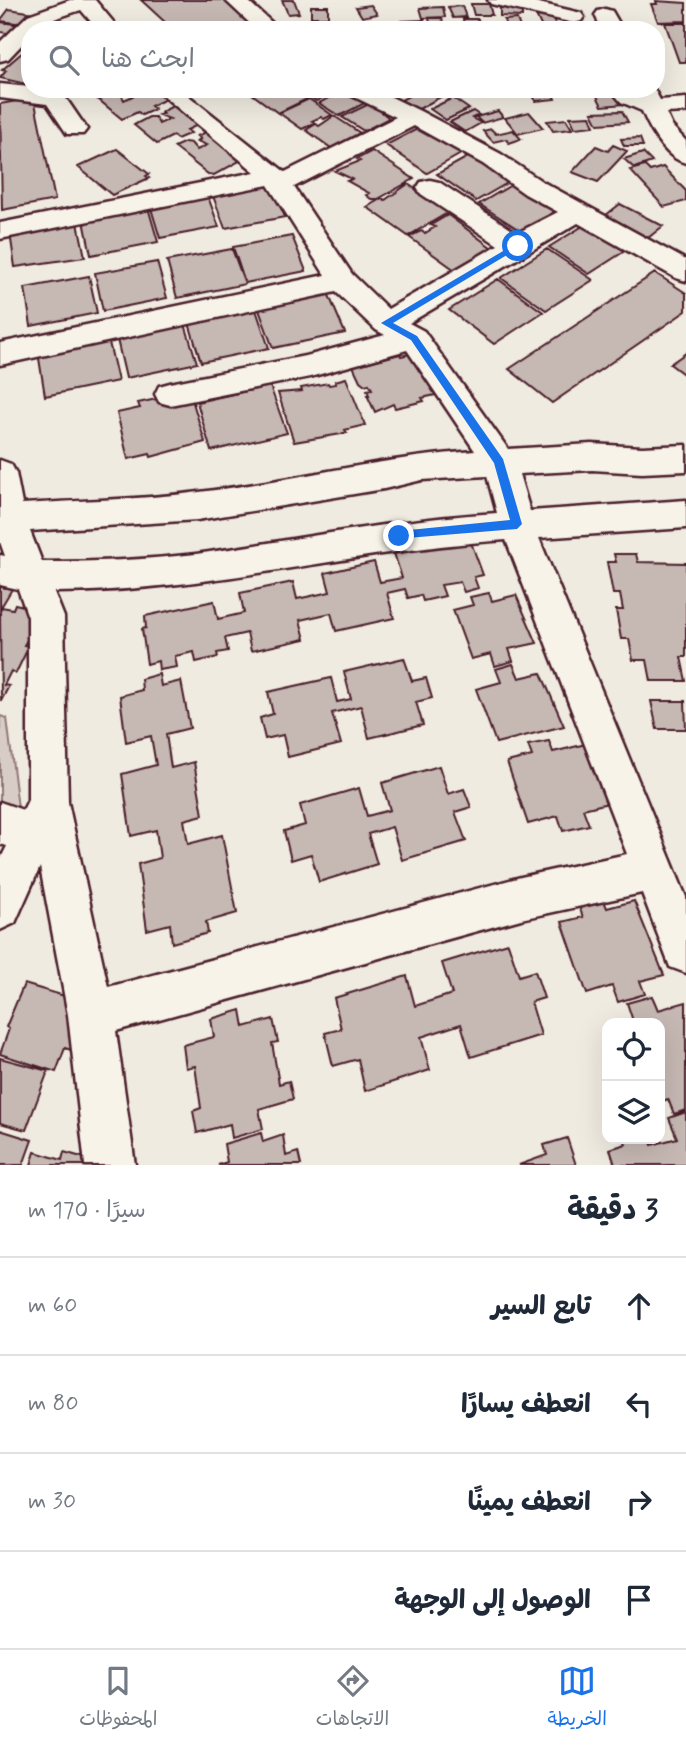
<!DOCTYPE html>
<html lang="ar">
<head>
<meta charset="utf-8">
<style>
	:root { --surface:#fff; --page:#f2f2f3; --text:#1f2937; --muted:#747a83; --line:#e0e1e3; --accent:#1a73e8 }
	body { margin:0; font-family:Mynerve,"Playpen Sans Arabic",sans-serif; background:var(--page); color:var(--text); direction:rtl }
	.controls { position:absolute; right:21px; bottom:21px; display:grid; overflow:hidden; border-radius:14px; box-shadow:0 7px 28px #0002 }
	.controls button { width:63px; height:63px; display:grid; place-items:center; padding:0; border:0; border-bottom:2px solid var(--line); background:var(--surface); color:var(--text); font:35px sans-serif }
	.stop { position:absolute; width:21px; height:21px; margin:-16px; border:5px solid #1a73e8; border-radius:50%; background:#fff }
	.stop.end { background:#1a73e8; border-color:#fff; box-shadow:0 2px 7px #0008 }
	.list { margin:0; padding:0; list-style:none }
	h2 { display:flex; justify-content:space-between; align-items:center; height:91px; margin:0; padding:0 28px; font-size:30px }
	h2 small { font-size:23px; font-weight:400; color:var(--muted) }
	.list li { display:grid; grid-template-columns:46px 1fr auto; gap:21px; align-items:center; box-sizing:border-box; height:98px; padding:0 28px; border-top:2px solid var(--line) }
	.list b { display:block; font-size:26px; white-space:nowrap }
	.list em { font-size:23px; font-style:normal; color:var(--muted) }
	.icon { flex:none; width:38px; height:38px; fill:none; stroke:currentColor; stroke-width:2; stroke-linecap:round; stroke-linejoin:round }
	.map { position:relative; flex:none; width:686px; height:1165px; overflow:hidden; direction:ltr }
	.search { position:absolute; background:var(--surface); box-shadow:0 7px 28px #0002; left:21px; right:21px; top:21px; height:77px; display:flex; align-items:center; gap:18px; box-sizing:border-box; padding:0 24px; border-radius:28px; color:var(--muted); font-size:26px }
	.sheet { height:483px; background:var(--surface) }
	nav { display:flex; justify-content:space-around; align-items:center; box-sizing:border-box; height:98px; border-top:2px solid var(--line); background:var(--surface); font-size:19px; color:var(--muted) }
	nav a { display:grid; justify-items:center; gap:4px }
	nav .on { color:var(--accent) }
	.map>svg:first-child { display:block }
	.green { fill:#d8cdc6; stroke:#917678; stroke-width:2 }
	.building { fill:#c6b8b3; stroke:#4a1f2b; stroke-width:2 }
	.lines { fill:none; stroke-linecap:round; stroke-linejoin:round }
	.minor-casing { stroke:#4a1f2b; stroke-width:5 }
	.minor { fill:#f7f3e8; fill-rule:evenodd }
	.route { fill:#1a73e8 }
</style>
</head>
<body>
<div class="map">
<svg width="686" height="1165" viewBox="0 0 686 1165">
	<rect width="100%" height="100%" fill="#f0ebe0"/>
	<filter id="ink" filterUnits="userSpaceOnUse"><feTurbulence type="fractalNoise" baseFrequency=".0143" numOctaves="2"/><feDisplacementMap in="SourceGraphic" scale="14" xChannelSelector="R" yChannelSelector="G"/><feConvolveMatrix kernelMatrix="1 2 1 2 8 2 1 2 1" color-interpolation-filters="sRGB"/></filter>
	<g filter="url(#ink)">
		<path class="green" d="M0 716 7 718 19 816 0 812Z"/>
		<path class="building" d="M141 0H228L264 30H165L160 25 166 23Z
			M282 0H294L299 13 288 14Z
			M656 1 686 3V21L658 22 651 4H657Z
			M471 4H489L492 15H474Z
			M371 5 377 14 362 17 356 7Z
			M311 6H328V17H311Z
			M462 6 466 17 453 18 448 7Z
			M443 7 445 17 423 18 420 8Z
			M500 7 522 8V17L500 16Z
			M9 9 34 13 24 24 0 21Z
			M551 14 558 29 543 30 536 15Z
			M429 18H442L445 30H431Z
			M331 19 339 25 321 30 314 23Z
			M463 19H478L480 30H464Z
			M517 19 521 30H507L504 20Z
			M424 20 427 30H404L401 21Z
			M0 22 22 25 13 34 0 32Z
			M665 23H686V62H679Z
			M25 50 30 51V85L0 78 6 71 2 70Z
			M86 89H116L97 99 91 90Z
			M129 89H153L166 99 151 106 155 109 142 115 138 112 122 119 99 100 114 93 117 95 121 94 124 100 135 95 125 92Z
			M263 89H293L307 99 278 113 252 94Z
			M299 89H341L316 101Z
			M346 89 367 102 339 116 319 103Z
			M422 89H442L448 93 417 110 401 100Z
			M551 90 555 99 536 101 531 93Z
			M618 91 626 104 602 106 595 92Z
			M34 98 55 200 2 210 0 104Z
			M453 98 469 109 446 120 430 109Z
			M309 99 332 115 324 119 321 117 312 121 315 123 302 129 279 113Z
			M371 103 389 118 364 131 342 117Z
			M173 106H179L202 123 187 130 191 133 177 139 173 136 157 144 134 125 149 117H155L159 124 170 119 159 115 163 114 161 112Z
			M473 111 479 115 472 118 481 123 465 132 450 122Z
			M498 111 503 117 482 123 476 117Z
			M622 111 628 122 598 124 592 112Z
			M529 112 543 128 518 134 505 118Z
			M334 116 360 133 331 148 306 130 316 124 319 126Z
			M590 116 594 126 575 128 570 117Z
			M566 119 572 129 553 131 547 121Z
			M427 124 468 150 427 173 386 145Z
			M491 129 496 134 513 130 521 139 509 143 506 139 493 142 483 131Z
			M209 131 247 157 214 175 208 174 174 147 185 142 191 143 197 150 207 145 197 141 201 139 197 136Z
			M640 138 643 146H624L621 139Z
			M613 145 627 151 598 182 572 172 596 146 608 151Z
			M117 149 149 174 146 176 149 178 112 195 78 167Z
			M372 151 414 179 378 199H371L366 195 369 193 347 181 352 179 335 171 360 161 357 159Z
			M475 153 516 178 476 201 437 174Z
			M643 153 652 162 634 168 624 159Z
			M645 166 650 171 663 167 686 191V201L664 207 630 170Z
			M518 181 563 209 524 233 479 204Z
			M408 184 449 212 408 236 367 207 382 198 385 200Z
			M271 185 285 217 225 228 213 196Z
			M207 194 219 227 160 238 150 205Z
			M147 204 158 242 91 255 83 216Z
			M620 204 663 226 648 238 606 215Z
			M448 215 492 248 455 270 409 237 421 231 425 233 435 227 431 225Z
			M77 218 85 257 15 267 10 233Z
			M591 221 631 247 589 274 549 247Z
			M292 236 306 271 245 283 233 247Z
			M232 249 245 284 177 298 167 261Z
			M547 249 593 280 546 310 501 278Z
			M157 262 167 298 103 311 95 273Z
			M655 273 686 293V311L552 403 509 369Z
			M89 276 97 313 31 326 25 288Z
			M498 279 543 312 494 344 449 310Z
			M328 293 345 333 273 348 258 307Z
			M255 307 269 348 201 362 188 320Z
			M184 321 197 363 126 378 116 335Z
			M108 338 118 381 45 396 38 352Z
			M418 352 440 394 422 398 424 401 395 408 393 404 375 412 367 395H369L367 390 372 389 369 384 365 385 360 381 353 366 400 354 401 356Z
			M686 353V376L670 364Z
			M346 378 365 425 345 430 347 433 294 442 278 393 302 391 301 388 328 383 329 385 336 384 335 381Z
			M270 386 287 433 211 451 197 402Z
			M191 396 205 442 151 457 150 454 128 459 117 413 140 408 138 403 166 397Z
			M469 537 483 575 474 577 478 588 464 592 460 582 441 585 445 596 423 601 421 595 408 598 405 589 387 593 394 618 336 631 331 613 300 620 305 639 251 651 247 633 225 638 228 651 217 653 218 657 196 662 194 652 175 656 177 667 159 670 158 661 147 664 142 629 146 628 145 616 214 601 218 619 244 613 240 593 293 582 297 599 330 592 325 573 374 562 380 582 402 578 394 553Z
			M614 554H636L638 562 686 563V657H681L686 681H651L647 660H633L629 639H621L616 610H623L620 594H613L607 562H616Z
			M0 581 5 582 2 587 12 589 0 609Z
			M489 593 492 601 516 595 537 643 509 649 513 661 495 666 491 654 471 659 453 610 473 605 470 597Z
			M15 604 37 609 32 631 24 645 29 646 16 673 11 671 4 685 9 686 1 701 0 611 2 607 13 609Z
			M404 658 412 681 426 678 432 698 416 702 423 725 369 738 361 706 332 713 341 744 288 757 283 735 265 739 260 718 273 714 268 692 331 678 337 702 351 699 344 672Z
			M513 664 519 678 541 673 564 726 496 743 476 689 501 682 496 669Z
			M159 674 161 686 181 681 190 728 166 734 171 768 194 762 203 815 184 820 188 844 222 835 237 913 206 922 208 933 172 943 170 924 147 930 138 864 160 858 156 830 131 836 122 774 156 765 151 736 126 742 120 696 142 690 141 679Z
			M651 701H685L686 729H657Z
			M549 741 553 752 586 744 608 803 583 809 589 825 563 831 558 816 528 824 507 762 532 756 528 745Z
			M439 766 448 794 464 789 471 807 455 812 466 841 402 860 392 827 368 834 377 864 319 882 311 854 291 860 284 831 305 825 300 805 359 788 367 816 390 810 382 783Z
			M601 893 607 908 634 901 664 975 640 981 645 994 618 1002 612 986 587 994 562 922 583 917 576 899Z
			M508 943 519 976 535 971 544 998 531 1002 541 1035 471 1057 461 1024 421 1037 430 1070 365 1091 358 1059 333 1066 325 1033 341 1029 334 998 407 976 415 1006 452 994 442 963Z
			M24 984 88 1003 71 1050 65 1048 56 1072 0 1054 9 1029 6 1027Z
			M652 996 658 1010 686 1002V1110L674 1114 668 1099 660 1102V1023H625L633 1021 627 1003Z
			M241 1010 244 1027 273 1019 278 1042 272 1043 279 1084 289 1081 293 1099 259 1109 263 1129 232 1138 230 1124 197 1133 193 1111 201 1108 195 1066 186 1068 183 1045 214 1037 211 1019Z
			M0 1058 48 1071 26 1130 0 1123Z
			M686 1112V1165H615L610 1149 626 1144 624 1139H650L652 1145 677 1138 669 1118Z
			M0 1130 32 1140 23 1165H0Z
			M261 1133 263 1142 283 1135 286 1156 298 1152 301 1165H218L227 1162 224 1144Z
			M567 1138 576 1165H519L547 1155 544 1145Z
			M35 1152 62 1160 64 1152 85 1158 83 1165H31Z"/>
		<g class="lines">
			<defs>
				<path id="minor" d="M70 0H95L120 30H98L81 10 42 23 36 30H30V36L8 59 0 61V42L28 15Z
					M225 0H247L280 30H257Z
					M488 0H526L581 13 584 17 581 21 574 23 491 4Z
					M605 9 612 11 623 30H602L595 15 598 11Z
					M0 84 49 89 63 94 87 129 83 134H67L47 104 0 98Z
					M155 89H180L285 172 396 117 348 94 345 89H375L422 112 501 154 543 182 686 260V281L676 278 578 223 409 323 424 331 508 449 592 444 642 447 686 445V471L642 473 592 470 519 474 530 511 686 500V528L539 538 686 897V973L670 967 642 893 521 919 116 1031 135 1165H85L68 1015 40 867 15 923 0 930V860L7 846 0 844V802L23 810 28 800V617L18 589 0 585V555L5 556 0 542V460L11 464 16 473 22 504C81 500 140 500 199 492 291 481 382 457 475 451L407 350 310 377 170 405 159 402 155 394 159 386 170 383 310 355 385 335 376 330 336 292 0 365V343L325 275 268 185 0 239V223L255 172ZM414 126 483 164 525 194 558 212 517 233 439 182 430 180 421 182 417 188 421 194 498 245 388 309 352 274 294 187ZM487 476 497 513C396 519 296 540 196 554 145 560 93 562 42 562L30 531 197 520 384 489 422 480ZM506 540 627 854 521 877 108 987 68 802 64 617 54 592C207 592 355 550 506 540Z
					M610 89H654L660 100 686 98V112L666 113 672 126 686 141V163C665 158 650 130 642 111L621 102Z"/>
			</defs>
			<use href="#minor" class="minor-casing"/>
			<use href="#minor" class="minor"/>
		</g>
	</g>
	<path class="route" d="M515 244 522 246 393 323 417 336 503 459 522 524 517 529 395 539 393 536 399 531 510 520 494 463 411 340 381 323Z"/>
</svg>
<div class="controls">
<button><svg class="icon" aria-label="locate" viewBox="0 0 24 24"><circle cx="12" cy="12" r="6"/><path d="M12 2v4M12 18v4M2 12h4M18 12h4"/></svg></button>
<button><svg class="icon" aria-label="layers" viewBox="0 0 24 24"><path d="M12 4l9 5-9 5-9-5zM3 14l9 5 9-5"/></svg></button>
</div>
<div class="stop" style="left:518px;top:246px"></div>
<div class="stop end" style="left:399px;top:536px"></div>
<div class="search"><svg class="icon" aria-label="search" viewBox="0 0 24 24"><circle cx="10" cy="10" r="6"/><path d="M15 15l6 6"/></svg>ابحث هنا</div>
</div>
<section class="sheet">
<h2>3 دقيقة<small>سيرًا · 170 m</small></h2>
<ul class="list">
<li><svg class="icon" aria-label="ahead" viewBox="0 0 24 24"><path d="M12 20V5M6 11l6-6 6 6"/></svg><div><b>تابع السير</b></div><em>60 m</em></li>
<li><svg class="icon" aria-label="left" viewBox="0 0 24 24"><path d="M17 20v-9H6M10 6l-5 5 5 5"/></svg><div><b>انعطف يسارًا</b></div><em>80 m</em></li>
<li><svg class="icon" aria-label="right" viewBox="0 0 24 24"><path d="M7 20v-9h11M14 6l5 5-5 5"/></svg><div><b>انعطف يمينًا</b></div><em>30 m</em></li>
<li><svg class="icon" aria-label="arrive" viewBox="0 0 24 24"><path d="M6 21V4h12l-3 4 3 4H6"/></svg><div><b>الوصول إلى الوجهة</b></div></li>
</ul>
</section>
<nav>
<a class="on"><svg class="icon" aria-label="map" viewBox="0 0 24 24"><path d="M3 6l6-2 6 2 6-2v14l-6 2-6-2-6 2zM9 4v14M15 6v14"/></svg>الخريطة</a>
<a><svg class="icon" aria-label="directions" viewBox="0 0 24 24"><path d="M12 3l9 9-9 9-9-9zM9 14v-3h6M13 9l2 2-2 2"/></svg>الاتجاهات</a>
<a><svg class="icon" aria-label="saved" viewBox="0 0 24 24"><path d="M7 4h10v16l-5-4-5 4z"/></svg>المحفوظات</a>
</nav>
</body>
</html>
